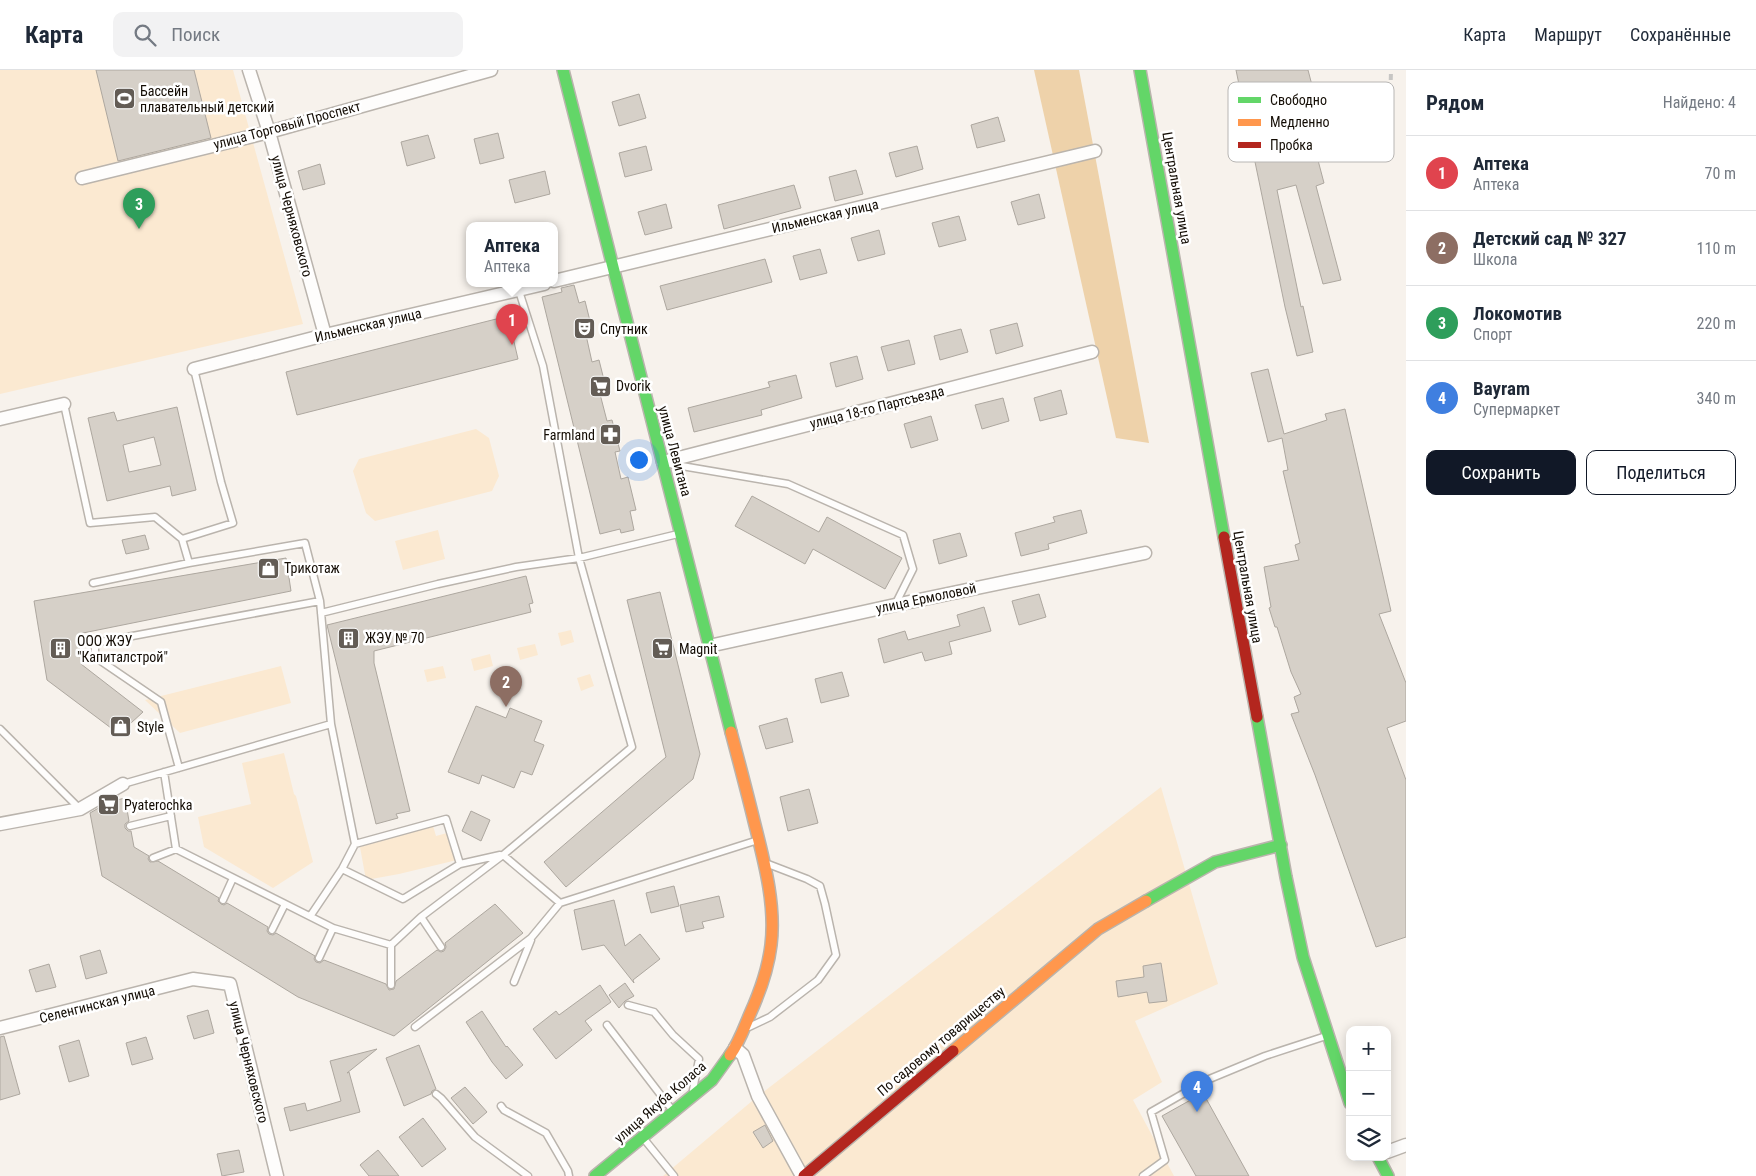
<!DOCTYPE html>
<html lang="ru">
<head>
<meta charset="utf-8">
<style>
	:root { --surface:#fff; --page:#f2f2f3; --text:#1f2937; --muted:#747a83; --line:#e0e1e3; --accent:#111827 }
	body { margin:0; font-family:"Roboto Condensed",sans-serif; background:var(--page); color:var(--text) }
	.controls { position:absolute; right:15px; bottom:15px; display:grid; overflow:hidden; border-radius:10px; box-shadow:0 2px 12px #0003 }
	.controls button { width:45px; height:45px; display:grid; place-items:center; padding:0; border:0; border-bottom:1px solid var(--line); background:var(--surface); color:var(--text); font:25px sans-serif }
	.you { position:absolute; left:638px; top:389px; width:18px; height:18px; margin:-12px; border:4px solid #fff; border-radius:50%; background:#1a73e8; box-shadow:0 0 0 8px #1a73e833 }
	.badge { display:grid; place-items:center; width:32px; height:32px; border-radius:50%; background:var(--accent); color:#fff; font-size:16px; font-weight:700 }
	.pin { position:absolute; translate:-50% -41px; filter:drop-shadow(0 1px 2px #0008) }
	.pin::after { content:''; position:absolute; top:26px; width:18px; height:15px; background:inherit; clip-path:polygon(0 0,100% 0,50% 100%) }
	.popup { position:absolute; left:466px; top:152px; width:92px; height:65px; box-sizing:border-box; display:grid; place-content:center; border-radius:10px; background:var(--surface); filter:drop-shadow(0 1px 4px #0005); font-size:16px; white-space:nowrap; color:var(--muted) }
	.popup b { font-size:19px; color:var(--text) }
	.popup::after { content:''; position:absolute; left:50%; top:100%; margin-left:-10px; border:10px solid transparent; border-top-color:var(--surface) }
	.list { margin:0; padding:0; list-style:none }
	h2 { display:flex; justify-content:space-between; align-items:center; height:65px; margin:0; padding:0 20px; font-size:21px }
	h2 small { font-size:16px; font-weight:400; color:var(--muted) }
	.list li { display:grid; grid-template-columns:32px 1fr auto; gap:15px; align-items:center; box-sizing:border-box; height:75px; padding:0 20px; border-top:1px solid var(--line) }
	.list b { display:block; font-size:19px; white-space:nowrap }
	.list p { margin:0; font-size:16px; white-space:nowrap; color:var(--muted) }
	.list em { font-size:16px; font-style:normal; color:var(--muted) }
	.actions { display:flex; gap:10px; padding:15px 20px }
	.actions a { flex:1; padding:11px 0; border:1px solid var(--accent); border-radius:10px; text-align:center; font-size:18px; color:var(--accent) }
	.actions .main { background:var(--accent); color:#fff }
	.icon { flex:none; width:28px; height:28px; fill:none; stroke:currentColor; stroke-width:2; stroke-linecap:round; stroke-linejoin:round }
	.map { position:relative; flex:none; width:1406px; height:1106px; overflow:hidden }
	header { display:flex; align-items:center; gap:30px; box-sizing:border-box; height:70px; padding:0 25px; background:var(--surface); border-bottom:1px solid var(--line) }
	header strong { font-size:24px }
	nav { display:flex; gap:28px; margin-inline-start:auto; font-size:18px }
	.search { width:350px; height:45px; background:var(--page); display:flex; align-items:center; gap:12px; box-sizing:border-box; padding:0 18px; border-radius:10px; color:var(--muted); font-size:19px }
	main { display:flex }
	aside { flex:1; background:var(--surface) }
	.map>svg:first-child { display:block }
	.green { fill:#fbe9d1 }
	.forest { fill:#eed2aa }
	.building { fill:#d6d0c8; stroke:#ada79f; fill-rule:evenodd }
	.lines { fill:none; stroke-linecap:round; stroke-linejoin:round }
	.lane-casing { stroke:#bab4ad; stroke-width:9 }
	.street-casing { stroke:#bab4ad; stroke-width:15 }
	.fast-casing { stroke:#bab4ad; stroke-width:14 }
	.slow-casing { stroke:#bab4ad; stroke-width:14 }
	.jam-casing { stroke:#bab4ad; stroke-width:14 }
	.lane { stroke:#fefdfc; stroke-width:6 }
	.street { stroke:#fefdfc; stroke-width:12 }
	.fast { stroke:#63d668; stroke-width:11 }
	.slow { stroke:#ff974d; stroke-width:11 }
	.jam { stroke:#b3261e; stroke-width:11 }
	.rail { stroke:#c7c6c4; stroke-width:4; stroke-dasharray:6 6; stroke-linecap:butt }
	.labels { text-anchor:middle; stroke-width:5; stroke-linejoin:round; paint-order:stroke }
	.poi-label { font-size:14px; fill:#130c04; stroke:#fff; text-anchor:start }
	.street-label { font-size:14px; fill:#130c04; stroke:#fff }
	.key { fill:#fff; stroke:#b8b6b4; stroke-width:1 }
	.key-label { font-size:14px; fill:#130c04 }
</style>
</head>
<body>
<header>
<strong>Карта</strong>
<div class="search"><svg class="icon" aria-label="search" viewBox="0 0 24 24"><circle cx="10" cy="10" r="6"/><path d="M15 15l6 6"/></svg>Поиск</div>
<nav><a>Карта</a><a>Маршрут</a><a>Сохранённые</a></nav>
</header>
<main>
<div class="map">
<svg width="1406" height="1106" viewBox="0 0 1406 1106">
	<rect width="100%" height="100%" fill="#f7f2ec"/>
	<path class="green" d="M0 0H233L303 254 0 324Z
		M476 359 489 368 499 406 492 421 375 451 366 443 353 401 359 389Z
		M438 460 445 489 403 500 395 471Z
		M571 560 574 572 561 576 558 563Z
		M535 574 538 585 520 590 517 578Z
		M490 584 493 596 474 601 471 589Z
		M281 596 291 633 180 663 145 630Z
		M443 596 446 608 427 612 424 600Z
		M590 604 594 616 581 621 577 608Z
		M284 683 294 724 296 726 313 792 273 818 204 777 198 747 251 734 242 693Z
		M1161 717 1218 914 1135 951 1162 1012 1133 1030 1174 1106H663L758 1026Z
		M433 756 436 766 447 763 457 790 399 804 366 810 360 777Z"/>
	<path class="forest" d="M1034 0H1079L1149 373 1116 368Z"/>
	<path class="building" d="M96 0H194L211 68 118 91Z
		M1236 0H1308L1318 38 1305 41 1324 113 1316 116 1341 210 1323 214 1296 115 1277 120 1301 237 1303 236 1313 282 1297 286 1285 237Z
		M639 24 646 48 619 56 612 32Z
		M998 47 1005 71 977 78 971 55Z
		M498 63 504 88 480 94 474 69Z
		M428 65 435 88 407 96 401 72Z
		M646 76 652 100 625 107 619 83Z
		M917 76 923 99 896 107 889 83Z
		M320 94 325 114 303 120 298 101Z
		M856 100 863 124 835 131 829 107Z
		M545 101 550 124 515 133 509 110Z
		M794 115 801 138 724 159 718 135Z
		M1039 124 1045 148 1018 155 1011 132Z
		M666 134 672 158 645 165 638 142Z
		M959 146 966 170 939 177 932 153Z
		M879 160 885 184 858 191 851 168Z
		M820 179 827 203 800 210 793 186Z
		M765 189 772 212 667 240 660 216Z
		M574 215 579 233 585 231 593 263 586 265 592 292 599 290 607 322 600 324 607 351 612 350 620 381 615 382 621 409 628 407 636 440 630 441 634 460 621 463 620 459 600 464 542 227 562 222 561 218Z
		M508 246 518 289 297 345 286 302Z
		M1017 253 1023 276 996 284 990 260Z
		M961 259 968 282 940 290 934 266Z
		M909 270 915 294 888 301 881 277Z
		M857 286 863 309 836 317 830 293Z
		M1268 299 1284 364 1327 350 1325 344 1345 339 1391 541 1379 544 1406 613V651L1387 658 1406 710V867L1376 877 1315 705 1291 644 1299 642 1294 627 1301 624 1291 602 1277 557H1275L1269 538 1271 537 1264 497 1299 490 1295 475 1300 473 1283 401 1288 400 1282 368 1268 372 1251 303Z
		M796 305 802 328 761 340 762 345 694 362 688 338 770 317 768 312Z
		M1061 320 1067 344 1040 351 1034 328Z
		M1003 328 1009 351 982 359 975 335Z
		M177 337 196 420 172 426 170 416 107 431 88 348 114 342 117 351ZM154 367 161 395 129 402 123 375Z
		M931 346 938 370 911 378 904 354Z
		M752 426 819 462 827 447 902 488 885 519 813 479 805 494 735 456Z
		M1081 440 1087 463 1048 474 1049 479 1021 486 1015 463 1055 452 1053 447Z
		M960 463 967 486 939 494 933 470Z
		M145 465 149 479 126 484 122 470Z
		M286 488 291 521 78 564 81 594 143 642 119 664 47 610 34 531Z
		M526 506 533 533 529 534 531 542 374 581V593L410 741 396 744 398 748 376 754 327 555Z
		M660 522 700 684 693 709 566 817 544 792 666 687 627 530Z
		M1039 524 1046 547 1019 555 1012 531Z
		M984 537 991 561 949 572 952 584 925 591 922 582 884 593 878 569 905 561 908 570 960 556 957 545Z
		M842 602 849 626 821 633 815 609Z
		M476 636 506 648 510 638 542 651 534 671 544 675 532 705 521 701 514 718 482 705 479 714 448 702Z
		M787 648 793 672 766 679 759 656Z
		M809 719 818 753 788 761 780 727Z
		M125 728 129 751 125 754V758L128 761H131L134 777 149 786 148 789 150 792 158 791 219 828 218 831 221 834 224 835 227 833 268 857 267 861 269 864 273 865 276 863 315 886 314 889 316 892 320 893 324 890 386 914 389 920 394 919 396 911 437 880 441 882 444 881 446 877 445 873 495 834 523 863 394 966 298 927 102 806 90 743 109 732Z
		M471 741 490 750 481 771 462 761Z
		M674 816 679 836 651 843 646 823Z
		M719 826 724 847 702 852 704 858 686 862 680 835Z
		M614 830 625 876 640 864 660 889 633 910 634 913 604 875 582 880 574 840Z
		M100 880 107 903 86 909 80 886Z
		M1161 893 1167 931 1149 933 1147 922 1118 927 1116 911 1144 907 1143 896Z
		M49 894 56 917 36 922 29 900Z
		M625 913 634 926 625 931 619 938 609 925Z
		M600 915 611 932 585 951 592 960 556 989 533 959 556 941 559 945Z
		M208 940 214 963 194 969 187 946Z
		M482 941 506 977 507 976 523 995 506 1009 492 992 466 952Z
		M4 966 20 1024 0 1030V967Z
		M146 967 153 989 132 995 126 973Z
		M79 970 89 1006 69 1012 59 976Z
		M419 975 436 1019 432 1021 431 1024 404 1036 386 988Z
		M377 979 347 1003 349 1002 360 1042 290 1061 284 1038 305 1033 307 1041 341 1031 330 991Z
		M465 1017 487 1042 473 1054 451 1028Z
		M1203 1023 1249 1106H1196L1162 1046Z
		M423 1048 446 1079 422 1097 399 1067Z
		M765 1055 773 1071 763 1078 753 1062Z
		M239 1080 244 1102 222 1106 217 1084Z
		M378 1080 399 1106H369L360 1095Z"/>
	<g class="lines">
		<defs>
			<path id="lane" d="M64 334 90 453 155 447 182 469
				M670 394 788 414 903 465 913 499 895 535
				M189 493 182 469 233 453 221 412 194 299
				M93 513 189 493 305 473 320 531 331 654 355 774 342 799 311 845
				M321 543 438 514 516 497 579 488 678 464
				M0 659 80 739
				M179 698 161 632 95 587V573L320 531
				M164 702 176 779 333 858 391 875 421 847 503 785 632 677 579 488 543 296 519 221
				M123 714 331 654
				M130 756 171 746
				M355 774 446 749 460 794
				M503 785 560 833 758 770
				M153 788 176 779
				M342 799 403 829 460 794 500 785
				M223 830 233 808
				M421 847 441 877
				M272 860 285 834
				M391 875V915
				M319 888 333 858
				M514 912 531 870
				M628 935 654 942 673 965 699 989 693 1020
				M607 955 673 1041
				M415 957 531 868 560 833
				M749 957 770 947 818 910 836 885 825 834 820 816 807 809 768 794
				M436 1024 441 1028 475 1067 528 1106
				M501 1036 504 1040 546 1063 568 1101 569 1106
				M644 1069 674 1106
				M1143 1106 1165 1090 1151 1042 1207 1010 1265 986 1326 966"/>
			<path id="street" d="M249 0 269 62 325 265
				M82 108 269 62 491 0
				M554 211 1095 81
				M194 299 325 265 544 214
				M0 349 64 334
				M663 392 1092 282
				M709 576 895 535 1145 483
				M0 754 80 739 123 714
				M0 958 193 909 230 914 277 1106
				M735 978 743 985 758 1026 802 1106
				M1387 1082 1406 1075"/>
			<path id="fast" d="M563 0 731 662
				M1140 0 1224 467
				M1257 647 1286 807 1303 887 1350 1033
				M1146 831 1215 792 1281 775
				M1378 1087 1388 1106
				M595 1106 712 1010 730 985"/>
			<path id="slow" d="M953 981 1098 859 1146 831
				M730 985C739 973 744 958 750 944 760 922 768 900 771 875 776 834 764 791 754 751 747 722 739 692 731 662"/>
			<path id="jam" d="M1224 467 1257 647
				M804 1106 953 981"/>
		</defs>
		<use href="#lane" class="lane-casing"/>
		<use href="#street" class="street-casing"/>
		<use href="#fast" class="fast-casing"/>
		<use href="#slow" class="slow-casing"/>
		<use href="#jam" class="jam-casing"/>
		<use href="#lane" class="lane"/>
		<use href="#street" class="street"/>
		<use href="#fast" class="fast"/>
		<use href="#slow" class="slow"/>
		<use href="#jam" class="jam"/>
		<path class="rail" d="M1389 82 1391 0"/>
	</g>
	<defs>
		<symbol id="stadium-square" viewBox="-11 -11 22 22"><rect x="-9" y="-9" width="18" height="18" rx="4" fill="#635c55" stroke="#fff"/><path d="M0-5a6.5 5 0 1 0 0 10a6.5 5 0 1 0 0-10ZM-3.5-1.8h7v3.6h-7Z" fill="#fff"/></symbol>
		<symbol id="theatre-square" viewBox="-11 -11 22 22"><rect x="-9" y="-9" width="18" height="18" rx="4" fill="#635c55" stroke="#fff"/><path d="M-5-5.5Q0-4 5-5.5V0Q5 5 0 6Q-5 5-5 0ZM-3.3-2.5H-1v1.5H-3.3ZM1-2.5H3.3v1.5H1ZM-2.8 1Q0 5.5 2.8 1Z" fill="#fff"/></symbol>
		<symbol id="supermarket-square" viewBox="-11 -11 22 22"><rect x="-9" y="-9" width="18" height="18" rx="4" fill="#635c55" stroke="#fff"/><path d="M-6-5.5h2.5l.6 2H6L4.5 2H-2.5L-4.4-4H-6ZM-1.5 3.2a1.3 1.3 0 1 0 .1 0ZM3 3.2a1.3 1.3 0 1 0 .1 0Z" fill="#fff"/></symbol>
		<symbol id="pharmacy-square" viewBox="-11 -11 22 22"><rect x="-9" y="-9" width="18" height="18" rx="4" fill="#635c55" stroke="#fff"/><path d="M-2-6h4v4h4v4h-4v4h-4v-4h-4v-4h4Z" fill="#fff"/></symbol>
		<symbol id="shop-square" viewBox="-11 -11 22 22"><rect x="-9" y="-9" width="18" height="18" rx="4" fill="#635c55" stroke="#fff"/><path d="M-5-2.5h2.3a2.7 3.5 0 0 1 5.4 0H5L5.5 6h-11ZM-1.5-2.5h3a1.5 2.3 0 0 0-3 0Z" fill="#fff"/></symbol>
		<symbol id="building-square" viewBox="-11 -11 22 22"><rect x="-9" y="-9" width="18" height="18" rx="4" fill="#635c55" stroke="#fff"/><path d="M-4-6H4V6H1V3H-1V6H-4ZM-2.5-4.3h1.7v1.8h-1.7ZM.8-4.3h1.7v1.8H.8ZM-2.5-1h1.7V.8h-1.7ZM.8-1h1.7V.8H.8Z" fill="#fff"/></symbol>
	</defs>
	<g fill-rule="evenodd">
		<use href="#stadium-square" x="112" y="16" width="25" height="25"/>
		<use href="#theatre-square" x="572" y="246" width="25" height="25"/>
		<use href="#supermarket-square" x="588" y="304" width="25" height="25"/>
		<use href="#pharmacy-square" x="598" y="352" width="25" height="25"/>
		<use href="#shop-square" x="256" y="486" width="25" height="25"/>
		<use href="#building-square" x="336" y="556" width="25" height="25"/>
		<use href="#building-square" x="48" y="566" width="25" height="25"/>
		<use href="#supermarket-square" x="650" y="566" width="25" height="25"/>
		<use href="#shop-square" x="108" y="644" width="25" height="25"/>
		<use href="#supermarket-square" x="96" y="722" width="25" height="25"/>
	</g>
	<g class="labels">
		<g class="poi-label">
			<text x="140" y="26">Бассейн<tspan x="140" dy="16">плавательный детский</tspan></text>
			<text x="600" y="264">Спутник</text>
			<text x="616" y="321">Dvorik</text>
			<text x="595" y="370" text-anchor="end">Farmland</text>
			<text x="284" y="503">Трикотаж</text>
			<text x="365" y="573">ЖЭУ № 70</text>
			<text x="77" y="576">ООО ЖЭУ<tspan x="77" dy="16">"Капиталстрой"</tspan></text>
			<text x="679" y="584">Magnit</text>
			<text x="137" y="662">Style</text>
			<text x="124" y="740">Pyaterochka</text>
		</g>
		<g class="street-label">
			<text transform="translate(287 55) rotate(-15)" y="5">улица Торговый Проспект</text>
			<text transform="translate(1177 118) rotate(80)" y="5">Центральная улица</text>
			<text transform="translate(292 146) rotate(75)" y="5">улица Черняховского</text>
			<text transform="translate(825 146) rotate(-13)" y="5">Ильменская улица</text>
			<text transform="translate(368 255) rotate(-13)" y="5">Ильменская улица</text>
			<text transform="translate(877 337) rotate(-14)" y="5">улица 18-го Партсъезда</text>
			<text transform="translate(675 381) rotate(75)" y="5">улица Левитана</text>
			<text transform="translate(1248 517) rotate(80)" y="5">Центральная улица</text>
			<text transform="translate(926 528) rotate(-12)" y="5">улица Ермоловой</text>
			<text transform="translate(97 934) rotate(-14)" y="5">Селенгинская улица</text>
			<text transform="translate(941 971) rotate(-40)" y="5">По садовому товариществу</text>
			<text transform="translate(249 992) rotate(76)" y="5">улица Черняховского</text>
			<text transform="translate(660 1032) rotate(-41)" y="5">улица Якуба Коласа</text>
		</g>
	</g>
	<rect x="1228" y="12" width="166" height="80" rx="8" class="key"/>
	<rect x="1238" y="27" width="23" height="6" fill="#63d668"/>
	<rect x="1238" y="49" width="23" height="7" fill="#ff974d"/>
	<rect x="1238" y="72" width="23" height="6" fill="#b3261e"/>
	<g class="key-label">
		<text x="1270" y="35">Свободно</text>
		<text x="1270" y="57">Медленно</text>
		<text x="1270" y="80">Пробка</text>
	</g>
</svg>
<div class="controls">
<button>+</button>
<button>−</button>
<button><svg class="icon" aria-label="layers" viewBox="0 0 24 24"><path d="M12 4l9 5-9 5-9-5zM3 14l9 5 9-5"/></svg></button>
</div>
<div class="you"></div>
<div class="pin badge" style="left:512px;top:275px;background:#e0444e">1</div>
<div class="popup"><b>Аптека</b>Аптека</div>
<div class="pin badge" style="left:506px;top:637px;background:#8d6e63">2</div>
<div class="pin badge" style="left:139px;top:159px;background:#2e9e5b">3</div>
<div class="pin badge" style="left:1197px;top:1042px;background:#3f7fe0">4</div>
</div>
<aside>
<h2>Рядом<small>Найдено: 4</small></h2>
<ul class="list">
<li><span class="badge" style="background:#e0444e">1</span><div><b>Аптека</b><p>Аптека</p></div><em>70 m</em></li>
<li><span class="badge" style="background:#8d6e63">2</span><div><b>Детский сад № 327</b><p>Школа</p></div><em>110 m</em></li>
<li><span class="badge" style="background:#2e9e5b">3</span><div><b>Локомотив</b><p>Спорт</p></div><em>220 m</em></li>
<li><span class="badge" style="background:#3f7fe0">4</span><div><b>Bayram</b><p>Супермаркет</p></div><em>340 m</em></li>
</ul>
<div class="actions"><a class="main">Сохранить</a><a>Поделиться</a></div>
</aside>
</main>
</body>
</html>
